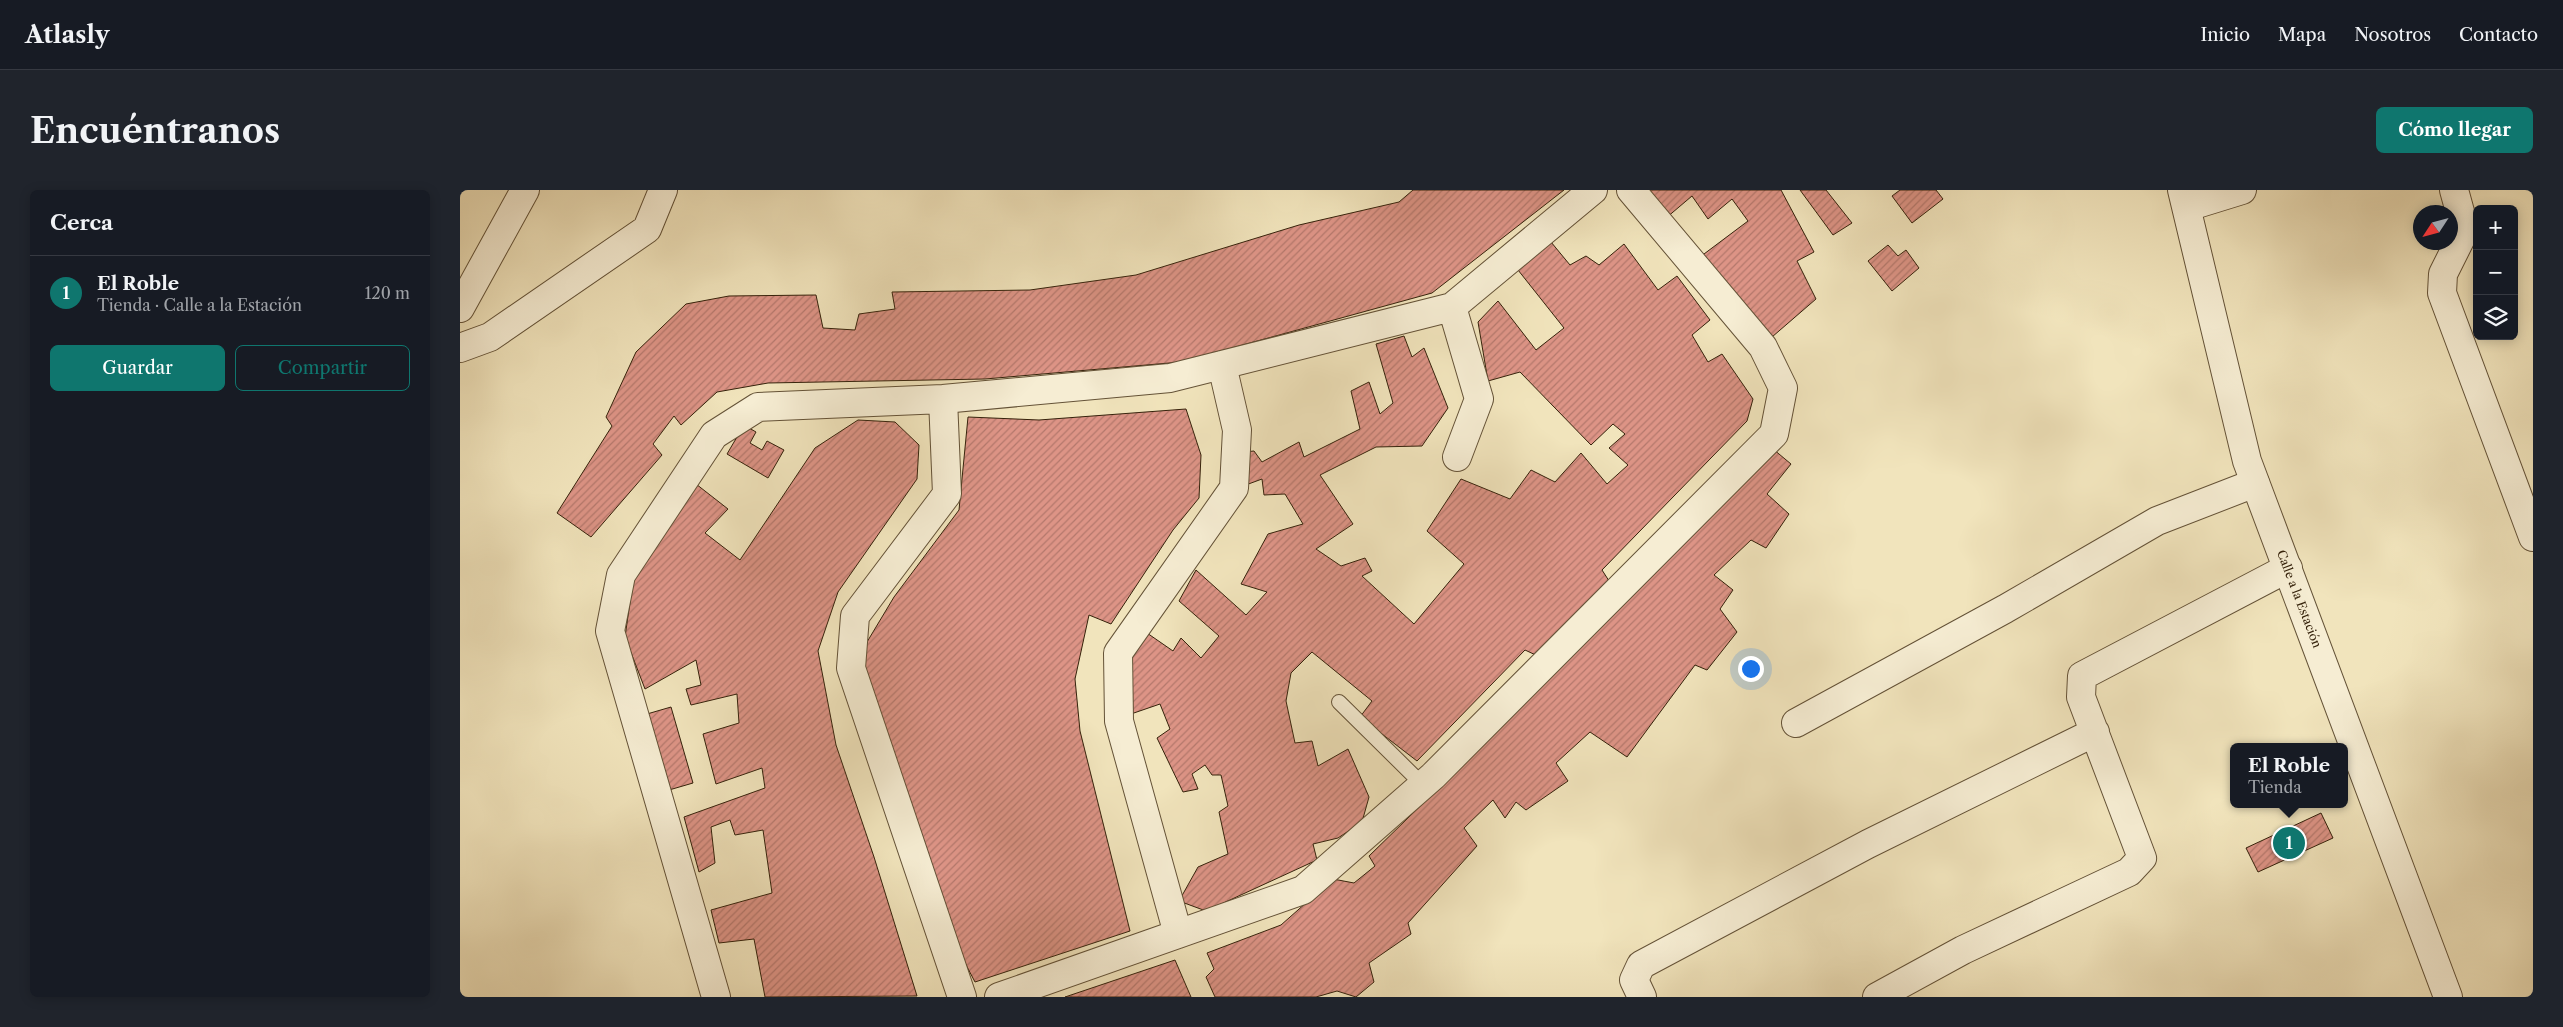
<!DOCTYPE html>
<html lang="es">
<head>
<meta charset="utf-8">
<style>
	:root { --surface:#171b24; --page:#20242c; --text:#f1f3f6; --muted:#9ea1a6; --line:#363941; --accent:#0f766e }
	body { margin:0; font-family:"Libre Caslon Text",serif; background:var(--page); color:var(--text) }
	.controls { position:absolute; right:15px; top:15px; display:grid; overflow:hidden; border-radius:8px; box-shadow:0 2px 12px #0003 }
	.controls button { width:45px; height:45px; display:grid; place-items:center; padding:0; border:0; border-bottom:1px solid var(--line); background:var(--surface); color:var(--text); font:25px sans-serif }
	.compass { position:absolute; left:1953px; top:15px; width:45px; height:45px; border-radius:50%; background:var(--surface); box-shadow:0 2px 12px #0003; rotate:234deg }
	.you { position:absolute; left:1290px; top:478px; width:18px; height:18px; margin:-12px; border:4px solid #fff; border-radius:50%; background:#1a73e8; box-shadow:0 0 0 8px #1a73e833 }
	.badge { display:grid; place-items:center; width:32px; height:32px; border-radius:50%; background:var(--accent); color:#fff; font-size:16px; font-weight:700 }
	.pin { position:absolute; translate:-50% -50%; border:2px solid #fff; box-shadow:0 1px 5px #0006 }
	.popup { position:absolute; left:1770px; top:553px; width:118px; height:65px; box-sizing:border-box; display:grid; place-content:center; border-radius:8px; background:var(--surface); filter:drop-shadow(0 1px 4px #0005); font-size:16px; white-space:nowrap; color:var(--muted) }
	.popup b { font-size:19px; color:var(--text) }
	.popup::after { content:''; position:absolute; left:50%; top:100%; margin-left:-10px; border:10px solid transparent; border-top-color:var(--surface) }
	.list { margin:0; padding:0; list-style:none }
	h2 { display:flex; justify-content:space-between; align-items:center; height:65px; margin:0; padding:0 20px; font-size:21px }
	h2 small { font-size:16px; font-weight:400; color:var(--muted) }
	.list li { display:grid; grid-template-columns:32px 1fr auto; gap:15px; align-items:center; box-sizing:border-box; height:75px; padding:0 20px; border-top:1px solid var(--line) }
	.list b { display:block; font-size:19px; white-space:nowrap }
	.list p { margin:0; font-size:16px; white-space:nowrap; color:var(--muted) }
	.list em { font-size:16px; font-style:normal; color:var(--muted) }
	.actions { display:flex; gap:10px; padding:15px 20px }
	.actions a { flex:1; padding:11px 0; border:1px solid var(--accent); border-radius:8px; text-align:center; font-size:18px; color:var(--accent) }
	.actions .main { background:var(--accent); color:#fff }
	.icon { flex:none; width:28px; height:28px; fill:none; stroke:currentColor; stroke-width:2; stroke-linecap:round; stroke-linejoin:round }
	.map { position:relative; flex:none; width:2073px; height:807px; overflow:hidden; border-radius:8px }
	header { display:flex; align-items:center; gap:30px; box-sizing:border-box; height:70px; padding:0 25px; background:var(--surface); border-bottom:1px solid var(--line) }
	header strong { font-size:24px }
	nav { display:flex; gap:28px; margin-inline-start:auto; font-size:18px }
	.intro { display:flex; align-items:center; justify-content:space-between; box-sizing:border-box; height:120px; padding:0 30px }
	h1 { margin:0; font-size:35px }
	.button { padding:12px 22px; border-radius:8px; background:var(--accent); color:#fff; font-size:18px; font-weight:700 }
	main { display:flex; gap:30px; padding:0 30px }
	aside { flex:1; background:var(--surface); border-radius:8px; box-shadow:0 2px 12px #0003 }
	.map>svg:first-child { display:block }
	.building { fill:url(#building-hatch); stroke:#35220b }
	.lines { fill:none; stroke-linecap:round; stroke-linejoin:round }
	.service-casing { stroke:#645237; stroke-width:16 }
	.minor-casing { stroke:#645237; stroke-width:30 }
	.tertiary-casing { stroke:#645237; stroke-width:30 }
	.service { stroke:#f6edd3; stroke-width:14 }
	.minor { stroke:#f6edd3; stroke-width:28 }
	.tertiary { stroke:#f6edd3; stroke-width:28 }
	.labels { text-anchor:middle; stroke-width:4; stroke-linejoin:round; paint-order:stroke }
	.street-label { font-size:12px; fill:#35220b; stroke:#f6edd3 }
</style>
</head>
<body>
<header>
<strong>Atlasly</strong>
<nav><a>Inicio</a><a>Mapa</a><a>Nosotros</a><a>Contacto</a></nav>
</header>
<div class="intro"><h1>Encuéntranos</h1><a class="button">Cómo llegar</a></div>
<main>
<aside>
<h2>Cerca<small></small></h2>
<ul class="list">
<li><span class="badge">1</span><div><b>El Roble</b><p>Tienda · Calle a la Estación</p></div><em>120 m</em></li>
</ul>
<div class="actions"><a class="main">Guardar</a><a>Compartir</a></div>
</aside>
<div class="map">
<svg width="2073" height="807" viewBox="0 0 2073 807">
	<defs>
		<pattern id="building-hatch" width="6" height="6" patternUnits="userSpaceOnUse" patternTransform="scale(1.25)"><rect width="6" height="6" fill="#dd9486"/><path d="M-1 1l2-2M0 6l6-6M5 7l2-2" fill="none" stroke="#b4786c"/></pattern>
	</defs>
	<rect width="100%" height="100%" fill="#f1e4bc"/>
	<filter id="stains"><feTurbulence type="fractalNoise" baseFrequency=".004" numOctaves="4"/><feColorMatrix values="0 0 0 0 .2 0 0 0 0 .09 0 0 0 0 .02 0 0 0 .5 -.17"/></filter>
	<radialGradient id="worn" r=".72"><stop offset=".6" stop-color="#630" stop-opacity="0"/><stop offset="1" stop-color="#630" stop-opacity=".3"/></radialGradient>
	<path class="building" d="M953 0H1104L972 103 721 172 525 189 308 193 257 202 221 235 214 226 193 254 202 265 131 347 97 323 152 236 146 227 176 162 226 114 269 106 356 105 363 138 395 140 399 124 435 119 432 102 570 100 676 85 839 35 939 12Z
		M1182 0H1321L1354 62 1337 71 1356 109 1312 147 1240 67 1288 31 1272 9 1248 29 1232 6 1206 28Z
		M1340 0H1366L1392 33 1373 45Z
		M1440 0H1476L1483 9 1452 33 1432 6Z
		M1091 52 1110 75 1126 66 1139 75 1164 54 1198 100 1217 86 1250 130 1232 145 1248 172 1262 164 1293 209 1287 231 1142 380 1151 394 1080 467 1065 460 957 571 900 527 912 511 852 462 831 483 826 511 835 553 852 551 858 576 888 559 909 607 902 632 878 648 853 654 857 670 746 721 719 711 738 677 768 664 759 622 768 616 761 585H752L745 575 732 584 738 599 723 602 697 548 710 539 700 514 668 525 670 463 687 443 713 461 721 448 741 468 759 446 719 411 736 380 786 425 807 402 781 394 808 344 843 334 825 304 804 305 802 289 783 296 784 262 794 261 802 272 839 252 844 267 900 239 891 201 909 192 920 224 933 213 916 154 944 146 952 167 964 158 988 218 962 256 916 257 860 285 893 334 856 359 881 376 905 368 912 381 902 386 954 434 1004 374 967 341 1001 289 1050 309 1071 280 1095 292 1121 263 1147 294 1168 275 1149 258 1165 244 1153 234 1131 255 1060 182 1028 191 1018 132 1038 111 1076 160 1104 138 1058 80Z
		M1428 55 1438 66 1446 60 1459 78 1432 101 1408 71Z
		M726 219 741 265 739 308 713 340 651 434 629 425 615 489 620 541 670 741 515 792 505 773 402 479 404 457 434 407 499 320 508 227 579 230Z
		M398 230 435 232 459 255 457 289 378 402 358 461 376 555 414 667 457 806 305 807 294 749 259 753 251 720 312 703 303 640 275 645 270 630 251 637 255 673 239 682 224 627 305 598 302 578 256 594 243 544 279 533 277 504 231 515 226 499 241 495 236 470 185 499 165 447 174 384 236 294 268 319 245 343 280 370 355 258Z
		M284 235 296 242 290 253 302 260 307 251 324 260 308 288 267 264Z
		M1313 259 1331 274 1307 304 1329 324 1306 358 1291 350 1254 385 1273 400 1260 419 1277 442 1247 480 1235 475 1167 567 1130 542 1096 573 1108 591 1066 620 1056 612 1045 628 1033 610 1004 638 1017 656 948 733 951 744 909 773 914 792 896 807 877 801 856 807H755L746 787 754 779 747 763 821 735 873 689 894 693 915 676 909 666 1068 511Z
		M211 517 233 593 209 600 187 524Z
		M1861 623 1873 648 1798 682 1786 658Z
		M715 770 731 807H605Z"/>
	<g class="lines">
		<defs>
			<path id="service" d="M879 512 963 595"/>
			<path id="minor" d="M1994 0 2005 40 1983 84 1982 103 2073 347
				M1727 17 1782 0
				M992 117 1019 209 997 267
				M0 118 65 0
				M0 158 30 147 187 39 203 0
				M483 209 487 304 395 426 391 478 502 807
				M1336 533 1545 419 1697 331 1795 293
				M718 744 659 531 658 463 774 298 777 240 762 175
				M256 807 150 441 161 385 254 245 298 217 483 209 710 188 992 117 1133 0
				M539 807 843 700 973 586 1314 244 1323 198 1303 157 1171 0
				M1182 807 1174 790 1181 775 1408 654 1635 542
				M1417 807 1503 760 1669 682 1682 668 1621 507 1622 486 1828 378"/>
			<path id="tertiary" d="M1722 0 1787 271 1988 807"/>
		</defs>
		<use href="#service" class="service-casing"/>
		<use href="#minor" class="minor-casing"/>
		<use href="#tertiary" class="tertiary-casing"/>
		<use href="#service" class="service"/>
		<use href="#minor" class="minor"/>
		<use href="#tertiary" class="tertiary"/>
	</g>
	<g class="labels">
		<g class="street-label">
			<text transform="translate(1839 409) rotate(69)" y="4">Calle a la Estación</text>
		</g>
	</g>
	<rect width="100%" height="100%" filter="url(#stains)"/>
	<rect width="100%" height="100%" fill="url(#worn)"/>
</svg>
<div class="controls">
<button>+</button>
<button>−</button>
<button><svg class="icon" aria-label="layers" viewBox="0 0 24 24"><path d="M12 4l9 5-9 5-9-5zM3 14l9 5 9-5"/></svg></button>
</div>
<svg class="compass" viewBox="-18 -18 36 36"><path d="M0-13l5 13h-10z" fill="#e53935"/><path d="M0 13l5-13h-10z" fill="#9ea1a6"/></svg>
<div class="you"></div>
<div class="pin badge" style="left:1829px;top:653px">1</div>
<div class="popup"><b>El Roble</b>Tienda</div>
</div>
</main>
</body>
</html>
